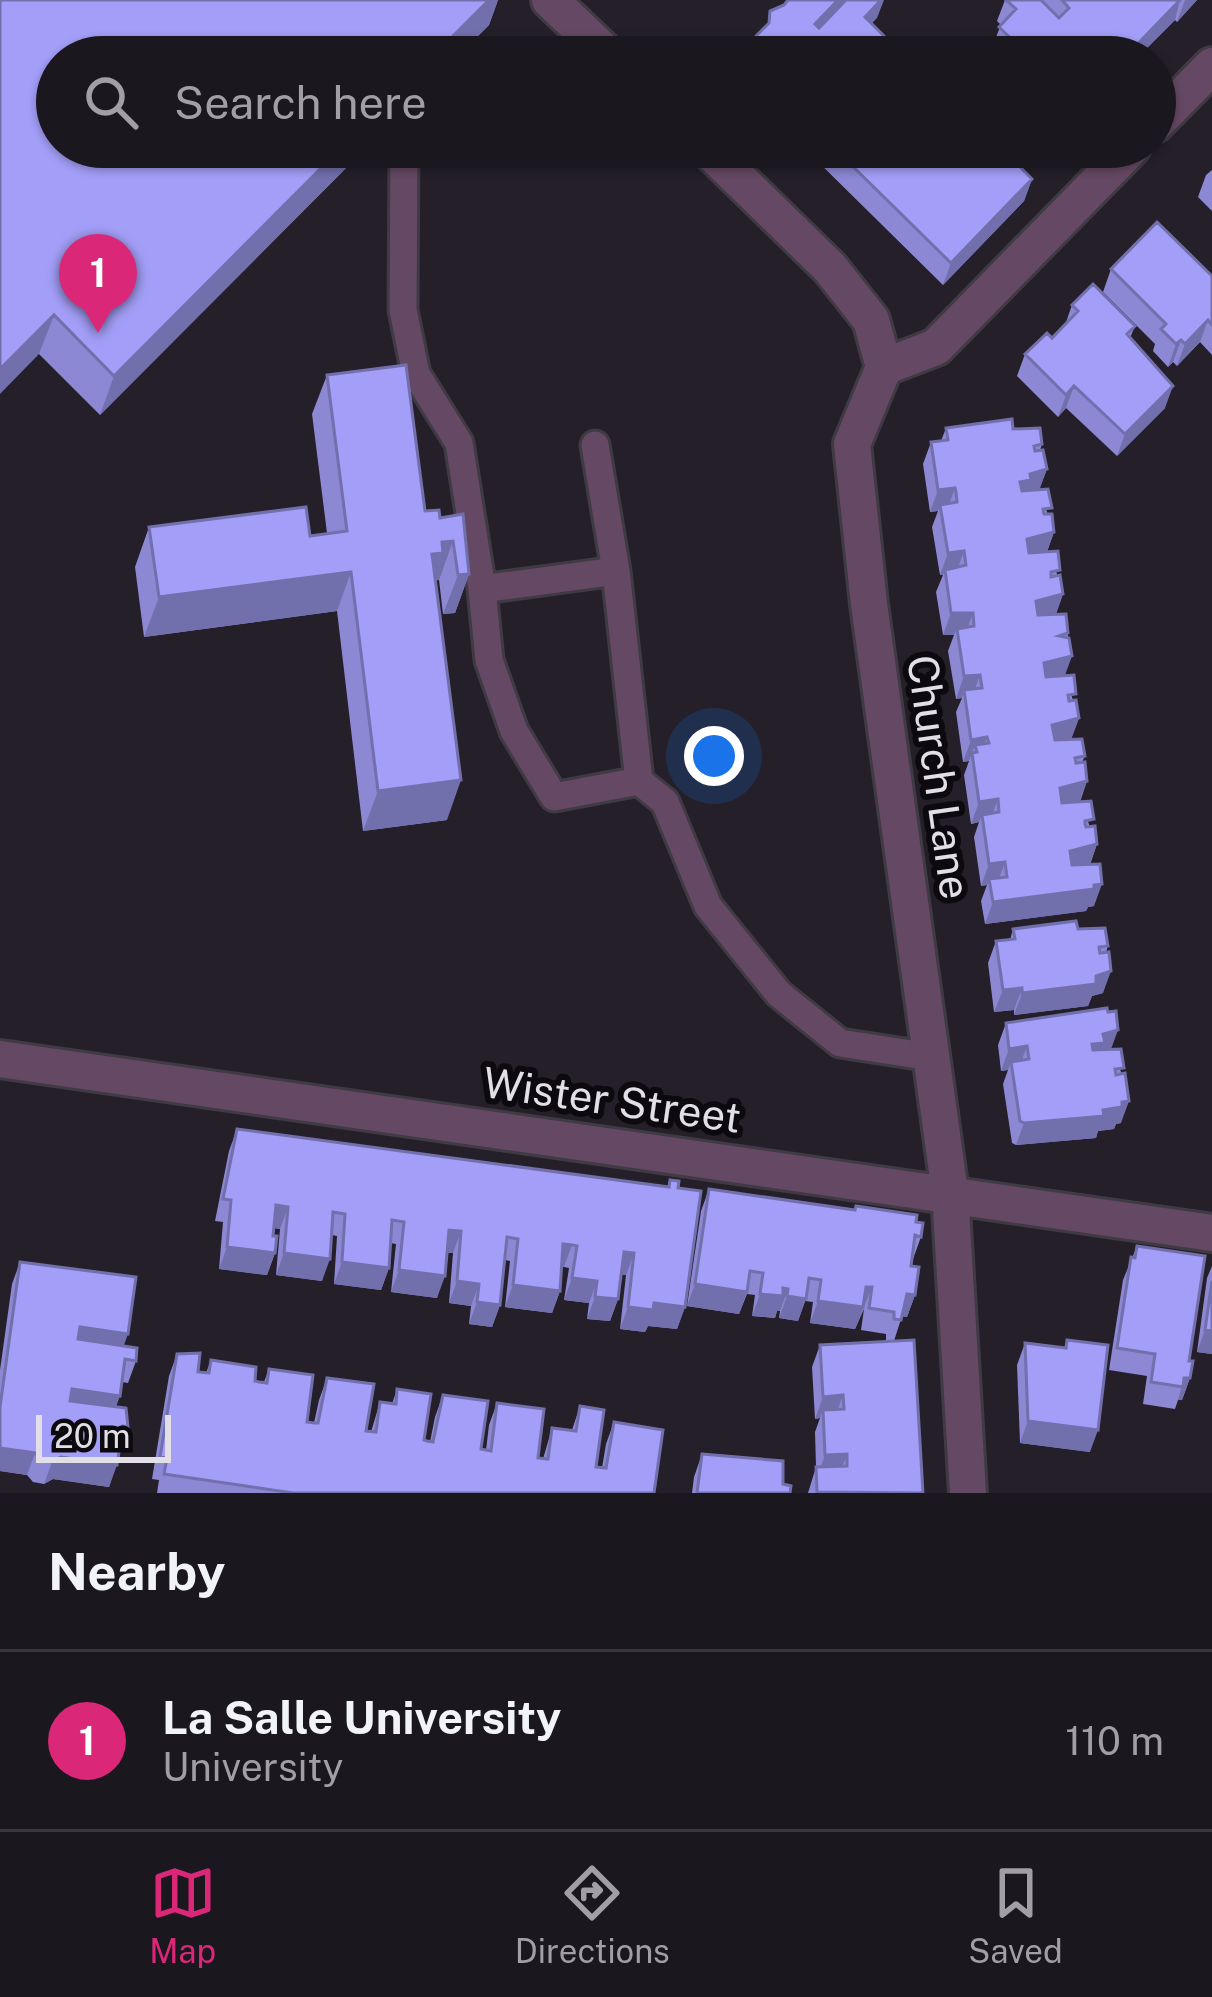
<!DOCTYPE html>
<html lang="en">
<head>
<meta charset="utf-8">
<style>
	:root { --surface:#1b171f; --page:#28242c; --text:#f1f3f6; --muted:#a09fa4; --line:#39363d; --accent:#db2777 }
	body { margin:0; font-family:"Public Sans",sans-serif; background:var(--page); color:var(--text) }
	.scale { position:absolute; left:36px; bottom:30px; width:135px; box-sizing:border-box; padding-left:12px; border:6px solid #e2dfe6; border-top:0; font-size:33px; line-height:42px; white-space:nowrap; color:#e2dfe6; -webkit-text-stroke:9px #0c0a0e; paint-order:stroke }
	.you { position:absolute; left:714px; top:756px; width:42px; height:42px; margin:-30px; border:9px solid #fff; border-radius:50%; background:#1a73e8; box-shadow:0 0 0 18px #1a73e833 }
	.badge { display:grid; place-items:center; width:78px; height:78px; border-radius:50%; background:var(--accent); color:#fff; font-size:39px; font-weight:700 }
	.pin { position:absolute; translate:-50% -99px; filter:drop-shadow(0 3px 6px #0008) }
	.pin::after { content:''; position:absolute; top:63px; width:42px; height:36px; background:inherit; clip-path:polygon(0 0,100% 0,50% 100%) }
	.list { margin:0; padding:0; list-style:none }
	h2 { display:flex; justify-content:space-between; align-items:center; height:156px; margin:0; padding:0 48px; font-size:51px }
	h2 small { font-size:39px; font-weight:400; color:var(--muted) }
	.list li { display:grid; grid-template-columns:78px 1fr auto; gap:36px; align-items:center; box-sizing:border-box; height:180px; padding:0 48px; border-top:3px solid var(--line) }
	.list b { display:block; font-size:45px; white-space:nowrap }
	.list p { margin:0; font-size:39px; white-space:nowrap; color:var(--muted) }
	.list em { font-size:39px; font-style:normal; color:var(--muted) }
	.icon { flex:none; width:66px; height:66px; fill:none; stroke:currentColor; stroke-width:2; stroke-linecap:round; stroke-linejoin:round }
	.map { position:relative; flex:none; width:1212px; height:1493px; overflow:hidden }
	.search { position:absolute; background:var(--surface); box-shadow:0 3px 9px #0004; left:36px; right:36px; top:36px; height:132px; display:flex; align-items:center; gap:30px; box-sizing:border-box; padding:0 42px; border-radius:66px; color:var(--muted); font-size:45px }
	.sheet { height:336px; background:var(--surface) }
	nav { display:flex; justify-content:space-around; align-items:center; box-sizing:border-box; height:168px; border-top:3px solid var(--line); background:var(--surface); font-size:33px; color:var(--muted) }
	nav a { display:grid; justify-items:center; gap:6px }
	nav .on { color:var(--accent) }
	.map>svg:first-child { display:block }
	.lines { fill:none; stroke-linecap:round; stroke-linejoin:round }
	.service-casing { stroke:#3f3a43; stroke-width:33 }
	.minor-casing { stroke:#3f3a43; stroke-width:42 }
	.service { stroke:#654863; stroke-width:27 }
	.minor { stroke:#654863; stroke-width:36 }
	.wall { fill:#8c88d4 }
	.shaded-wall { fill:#726fad }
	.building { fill:#a39ef7; stroke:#726fad; stroke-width:3 }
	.labels { text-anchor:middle; stroke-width:12; stroke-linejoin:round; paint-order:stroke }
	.street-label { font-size:42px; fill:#e2dfe6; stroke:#0c0a0e }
</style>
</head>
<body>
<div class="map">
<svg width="1212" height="1493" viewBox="0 0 1212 1493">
	<rect width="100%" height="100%" fill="#241f29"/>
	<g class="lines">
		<defs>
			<path id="service" d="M404 147 403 310 416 374 459 443 482 589 616 571 639 781 554 797 514 731 489 660 482 589
				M595 445 616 571
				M639 781 665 802 708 906 779 994 840 1043 931 1057"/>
			<path id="minor" d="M550 0 610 57
				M1155 124 1212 66
				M706 147 830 268 871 320 884 367 852 444 869 604 950 1193 968 1493
				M884 367 936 347 1132 147
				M0 1059 1212 1233"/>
		</defs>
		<use href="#service" class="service-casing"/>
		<use href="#minor" class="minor-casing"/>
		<use href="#service" class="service"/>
		<use href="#minor" class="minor"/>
	</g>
	<path class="wall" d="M0 0H498L489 25 457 57H57V147H367L100 415 39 354Z
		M1005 0H1197L1177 22 1175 20 1138 57H1000L991 49 1001 25 997 21Z
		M803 147H966L964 152 956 162 958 164 1000 157 1032 179 1024 201 943 285Z
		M1212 170V211L1198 197 1206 175Z
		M1111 269 1212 276V355L1200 342 1177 366 1173 362 1168 367 1153 351 1155 344 1103 292Z
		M1072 305 1135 326 1130 338 1165 408 1117 456 1066 408 1058 417 1017 376 1025 354 1052 338 1065 325Z
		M327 375 425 511 440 518 469 574 455 613 443 614 439 580H435L447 820 363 831 337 611 144 637 135 567 149 527 310 536 327 533 312 414Z
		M946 428 1013 429 1042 444 1040 450 1047 469 1039 489 1054 532 1047 552 1058 576 1063 594 1056 614 1068 633 1065 676 1079 718 1071 739 1085 756 1082 762 1087 781 1080 802 1097 844 1090 865 1094 906 1088 907 1086 911 985 924 981 901 987 885 981 886 974 837 979 822 971 824 964 775 969 761 963 762 956 712 962 698 956 699 948 651 954 635H943L936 592 943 575H940L932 527 938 511 930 512 923 464 931 442 941 441Z
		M1013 929H1078L1108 946 1106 952 1103 993 1092 996 1088 1006 1014 1015V1010L994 1012 988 963 996 941 1010 940Z
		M1006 1023 1111 1049 1122 1074 1121 1123 1116 1124 1114 1129 1098 1131 1096 1138 1016 1145 1012 1143 1003 1084 1008 1070 1001 1071 998 1045Z
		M237 1129 667 1187 670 1180 678 1188 685 1307 677 1329 648 1326 645 1332 620 1329 626 1275 621 1274 618 1299 610 1321 587 1319 589 1303 564 1300 569 1268 564 1267H562L560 1291 552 1313 505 1307 510 1261 505 1260 500 1305 492 1327 469 1324 471 1306 449 1303 453 1253H447L437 1298 391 1292 396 1244 390 1243 389 1268 381 1290 334 1284 337 1236 332 1235 322 1281 276 1275 280 1229 274 1228 273 1236 275 1253 267 1275 219 1269 223 1222 215 1221 229 1151Z
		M709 1189 916 1222 921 1237 913 1259 912 1258 911 1266 915 1295 907 1317 902 1316 894 1341 923 1493H808L816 1467 815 1432 820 1418 815 1419 812 1367 820 1345 886 1341V1334L861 1330 864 1309 855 1329 810 1323 813 1302 805 1301 798 1321 779 1318 780 1311H777L775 1318 752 1316 755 1295 747 1294 739 1314 687 1306 701 1211Z
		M1137 1246 1189 1361 1190 1378 1182 1400H1178L1175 1409 1143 1404 1147 1376 1109 1370 1123 1280Z
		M20 1262 124 1346 136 1361 128 1383 122 1382 116 1407 128 1427 109 1487 53 1479 44 1484 33 1482 27 1475 0 1471V1370L12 1284Z
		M1212 1266V1354L1197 1352 1207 1278Z
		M1067 1340 1090 1452 1020 1443 1017 1365 1025 1343 1064 1348Z
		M177 1354 198 1372 206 1373 211 1360 255 1381 264 1382 269 1369 307 1422 314 1423 319 1400 327 1378 366 1431 371 1432 380 1402 392 1404 397 1389 424 1440 430 1442 435 1417 443 1395 481 1449 486 1450 489 1425 497 1403 538 1458 543 1459 552 1428 572 1430 580 1406 596 1467 602 1468 606 1444 614 1422 654 1493H157L159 1480 152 1479 169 1376Z
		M702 1454 783 1484 790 1493H692L694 1477Z"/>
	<path class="shaded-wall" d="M489 0H498L489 25 457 57H432Z
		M838 0H850L807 46 815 24Z
		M881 0H884L877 18 857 39 865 17Z
		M1180 0 1175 20 1138 57H1125Z
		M1185 0H1197L1177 22Z
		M884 36 876 57H863Z
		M342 147H367L100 415 114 376Z
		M957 147H966L964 152 941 177 949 155Z
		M1032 179 1024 201 943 285 951 263Z
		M54 315 39 354 0 394V369Z
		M1208 320 1200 342 1177 366 1185 344Z
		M1181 340 1173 362 1168 367 1176 344Z
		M1074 386 1066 408 1058 417 1066 395Z
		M1173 386 1165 408 1117 456 1125 434Z
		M1047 469 1039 491 1023 503 1020 482 1030 474Z
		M955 488 947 510 940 505 938 511 930 512 938 490Z
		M1054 532 1046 554 1018 561 1027 539Z
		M453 541 439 580 433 581 432 554 442 542Z
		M964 551 956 573 945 570 943 575H940L948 553Z
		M351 572 337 611 144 637 159 597Z
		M469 574 455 613 443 614 458 575Z
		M1063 594 1055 616 1028 623 1036 601Z
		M951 613H973L965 635 957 629 954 635H943Z
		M1072 656 1064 678 1036 686 1044 663Z
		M980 675 972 697 964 690 962 698 956 699 964 676Z
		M1079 718 1071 740 1044 747 1052 725Z
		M987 737 979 759 975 745 969 761 963 762 971 740Z
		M461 780 447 820 363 831 378 791Z
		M1087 781 1079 803 1052 810 1060 788Z
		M998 799 990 821 982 815 979 822 971 824 979 802Z
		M1097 844 1089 866 1062 873 1070 851Z
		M1005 862 997 884 989 879 987 885 981 886 989 864Z
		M1102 884 1094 906 1088 907 1086 911 985 924 993 902Z
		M1111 971 1103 993 1092 996 1088 1006 1014 1015 1022 993Z
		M1022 988 1014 1010 994 1012 1003 990Z
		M1118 1030 1110 1052 1084 1066 1092 1044 1103 1034Z
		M1027 1046 1019 1068 1011 1062 1008 1070 1001 1071 1009 1049Z
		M1129 1101 1121 1123 1116 1124 1114 1129 1098 1131 1096 1138 1016 1145 1024 1123 1103 1110Z
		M276 1205 288 1207 280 1229 268 1227Z
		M449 1230 461 1231 453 1253 441 1252Z
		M563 1244 572 1245 564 1267 555 1266Z
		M227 1247 275 1253 267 1275 219 1269Z
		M624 1252 634 1253 626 1275 616 1274Z
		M284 1253 330 1259 322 1281 276 1275Z
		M342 1262 389 1268 381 1290 334 1284Z
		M399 1270 445 1276 437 1298 391 1292Z
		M572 1278 597 1281 589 1303 564 1300Z
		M457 1281 479 1284 471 1306 449 1303Z
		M695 1284 747 1292 739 1314 687 1306Z
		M513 1285 560 1291 552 1313 505 1307Z
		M866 1287H872L855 1329 810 1323 818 1301Z
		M783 1288 788 1289 780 1311H777L775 1318 752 1316 760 1294Z
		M907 1294 915 1295 907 1317 899 1316Z
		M787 1296 806 1299 798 1321 779 1318Z
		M595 1297 618 1299 610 1321 587 1319Z
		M477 1302 500 1305 492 1327 469 1324Z
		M654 1303 685 1307 677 1329 648 1326 645 1332 620 1329 628 1307Z
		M80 1327 128 1334 120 1356 72 1349Z
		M1205 1330 1212 1331V1354L1197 1352Z
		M1184 1378H1190L1182 1400H1178Z
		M72 1389 120 1396 112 1418 64 1411Z
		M843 1395 835 1417 823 1410 820 1418 815 1419 823 1397Z
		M1028 1421 1098 1430 1090 1452 1020 1443Z
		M0 1448 35 1453 27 1475 0 1471Z
		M847 1454 839 1476 817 1477 825 1455Z
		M61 1457 117 1465 109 1487 53 1479 44 1484 52 1462Z"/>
	<path class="building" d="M0 0H489L432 57H57V147H342L114 376 54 315 0 369Z
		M788 0H838L815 24 819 28 846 0H881L865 17 884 36 863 57H741L738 54 769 23 770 11 784 5Z
		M1006 0H1041L1059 18 1069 8 1062 0H1180L1125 57H1030L999 27 1016 9Z
		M892 41 908 57H879Z
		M833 147H957L949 155 958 164 975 147H990L1000 157 1005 152 1032 179 951 263Z
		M1157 222 1212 276V325L1208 320 1185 344 1181 340 1176 344 1161 329 1166 324 1111 269Z
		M1093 284 1135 326 1127 334 1173 386 1125 434 1074 386 1066 395 1025 354 1047 333 1052 338 1078 311 1072 305Z
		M406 365 425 511 439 510 440 518 463 514 469 574 458 575 453 541 442 542 443 553 432 554 461 780 378 791 351 572 159 597 149 527 306 507 310 536 347 531 327 375Z
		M1012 419 1013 429 1040 428 1042 444 1034 446 1035 451 1043 450 1047 469 1030 474 1031 480 1020 482 1022 491 1048 489 1052 508 1043 509 1044 514H1052L1054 532 1027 539 1029 553 1058 551 1060 570 1051 572V577L1060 575 1063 594 1036 601 1037 609 1038 615 1066 614 1068 633 1059 636 1069 638 1072 656 1044 663 1046 677 1074 675 1076 694 1068 695 1069 701 1076 700 1079 718 1052 725 1055 740 1082 739 1085 756 1075 758 1076 763 1085 762 1087 781 1060 788 1062 803 1091 801 1094 819 1085 821V824L1086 827 1095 826 1097 844 1070 851 1072 865 1100 864 1102 884 1094 885V889L993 902 989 879 1007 877 1005 862 989 864 982 815 999 812 998 799 979 802 972 753 977 752 975 745 989 743 987 737 971 740 964 690 982 688 980 675 964 676 957 629 974 626 973 613H951L945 570 966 565 964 551 948 553 940 505 957 502 956 492 955 488 938 490 931 442 948 440 946 428Z
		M1076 921 1078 929 1105 928 1108 946 1099 947 1100 953 1109 952 1111 971 1096 976V984L1022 993V988L1003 990 996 941 1015 939 1013 929Z
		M1107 1008 1108 1012 1116 1011 1118 1030 1103 1034 1105 1043 1092 1044 1093 1050 1121 1049 1124 1068 1115 1069 1116 1075 1125 1073 1129 1101 1122 1102V1107L1103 1110 1104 1116 1024 1123 1020 1121 1011 1062 1029 1059 1027 1046 1009 1049 1006 1023Z
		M237 1129 669 1187 670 1180 679 1181 678 1188 701 1191 685 1307 654 1303 653 1310 628 1307 634 1253 624 1252 618 1299 595 1297 597 1281 572 1278 577 1246 572 1245 563 1244 560 1291 513 1285 518 1239 507 1237 500 1305 477 1302 479 1284 457 1281 461 1231 449 1230 445 1276 399 1270 404 1222 392 1220 389 1268 342 1262 345 1214 333 1212 330 1259 284 1253 288 1207 276 1205 273 1236H277L275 1253 227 1247 231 1200 223 1199Z
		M709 1189 855 1210 856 1206 917 1215 916 1222 923 1223 921 1237 915 1235 911 1266 919 1267 915 1295 907 1294 901 1320 894 1319V1312L869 1308 872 1287H866L863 1307 818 1301 821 1280 809 1278 806 1299 787 1296 788 1289 783 1288V1296L760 1294 763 1273 750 1271 747 1292 695 1284Z
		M1137 1246 1205 1256 1189 1361H1193L1190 1378H1184L1183 1387 1151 1382 1155 1354 1117 1348 1131 1257 1135 1258Z
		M20 1262 136 1277 128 1334 80 1327 78 1339 137 1348 136 1361 125 1359 120 1396 72 1389 70 1401 126 1408 128 1427 123 1426 117 1465 61 1457 52 1462 41 1460 35 1453 0 1448V1407Z
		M1212 1281V1331L1205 1330Z
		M914 1340 923 1493 817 1492 816 1467 847 1466V1454L825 1455 823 1410 844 1409 843 1395 823 1397 820 1345Z
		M1067 1340 1108 1345 1098 1430 1028 1421 1025 1343 1066 1348Z
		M200 1353 198 1372 209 1373 211 1360 256 1367 255 1381 259 1382 267 1383 269 1369 313 1375 307 1422 314 1423H318L327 1378 374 1384 366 1431 376 1432 380 1402 396 1404 397 1389 431 1394 424 1440 427 1441 433 1442 443 1395 488 1401 481 1449 491 1451 497 1403 544 1409 538 1458 548 1459 552 1428 576 1431 580 1406 604 1410 596 1467 606 1468 614 1422 663 1430 654 1493H293L164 1474 167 1458 160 1457 177 1354Z
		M702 1454 783 1461V1484L791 1486 790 1493H697Z"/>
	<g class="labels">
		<g class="street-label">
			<text transform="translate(939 777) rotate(82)" y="15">Church Lane</text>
			<text transform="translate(612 1100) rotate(8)" y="15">Wister Street</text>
		</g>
	</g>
</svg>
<div class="scale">20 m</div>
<div class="you"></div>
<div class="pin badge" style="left:98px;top:333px">1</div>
<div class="search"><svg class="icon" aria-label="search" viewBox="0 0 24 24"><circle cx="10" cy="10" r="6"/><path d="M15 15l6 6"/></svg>Search here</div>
</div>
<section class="sheet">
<h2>Nearby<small></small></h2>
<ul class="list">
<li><span class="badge">1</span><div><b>La Salle University</b><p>University</p></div><em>110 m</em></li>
</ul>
</section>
<nav>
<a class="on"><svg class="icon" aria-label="map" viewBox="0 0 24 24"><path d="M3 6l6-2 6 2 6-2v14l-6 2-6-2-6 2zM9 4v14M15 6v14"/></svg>Map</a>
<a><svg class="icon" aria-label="directions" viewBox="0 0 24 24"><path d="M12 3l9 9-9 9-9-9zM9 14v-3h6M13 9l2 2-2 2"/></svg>Directions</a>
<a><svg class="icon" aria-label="saved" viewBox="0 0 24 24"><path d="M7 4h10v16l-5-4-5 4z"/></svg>Saved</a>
</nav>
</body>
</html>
